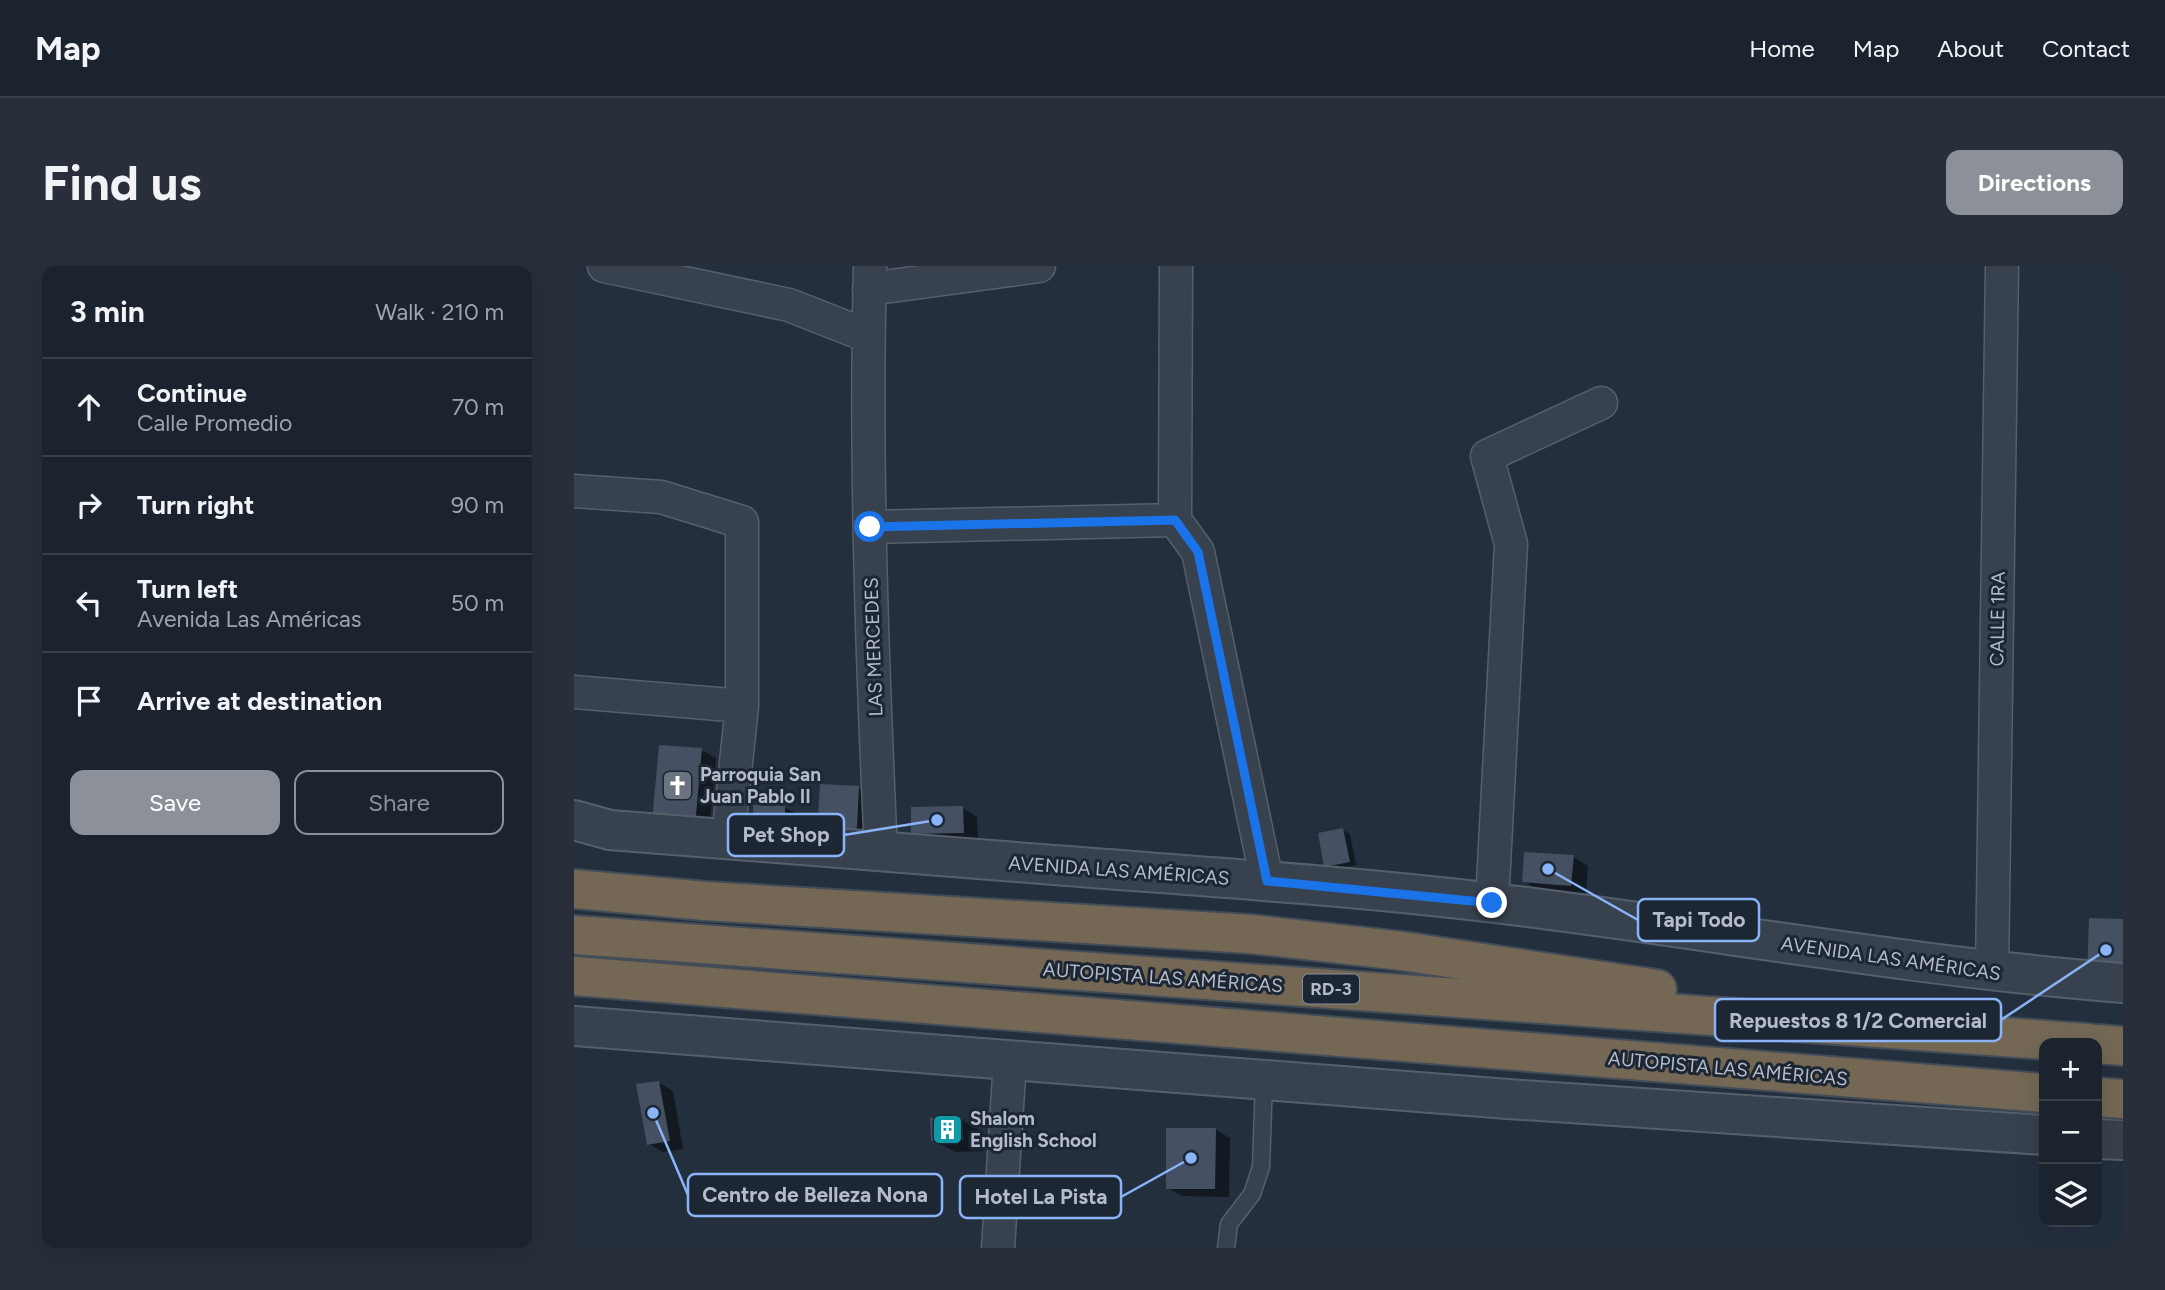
<!DOCTYPE html>
<html lang="en">
<head>
<meta charset="utf-8">
<style>
	:root { --surface:#1b232e; --page:#282f3a; --text:#f1f3f6; --muted:#a0a4aa; --line:#39404a; --accent:#8c9099 }
	body { margin:0; font-family:Figtree,sans-serif; background:var(--page); color:var(--text) }
	.controls { position:absolute; right:21px; bottom:21px; display:grid; overflow:hidden; border-radius:14px; box-shadow:0 7px 28px #0002 }
	.controls button { width:63px; height:63px; display:grid; place-items:center; padding:0; border:0; border-bottom:2px solid var(--line); background:var(--surface); color:var(--text); font:35px sans-serif }
	.stop { position:absolute; width:21px; height:21px; margin:-16px; border:5px solid #1a73e8; border-radius:50%; background:#fff }
	.stop.end { background:#1a73e8; border-color:#fff; box-shadow:0 2px 7px #0008 }
	.list { margin:0; padding:0; list-style:none }
	h2 { display:flex; justify-content:space-between; align-items:center; height:91px; margin:0; padding:0 28px; font-size:30px }
	h2 small { font-size:23px; font-weight:400; color:var(--muted) }
	.list li { display:grid; grid-template-columns:46px 1fr auto; gap:21px; align-items:center; box-sizing:border-box; height:98px; padding:0 28px; border-top:2px solid var(--line) }
	.list b { display:block; font-size:26px; white-space:nowrap }
	.list p { margin:0; font-size:23px; white-space:nowrap; color:var(--muted) }
	.list em { font-size:23px; font-style:normal; color:var(--muted) }
	.actions { display:flex; gap:14px; padding:21px 28px }
	.actions a { flex:1; padding:16px 0; border:2px solid var(--accent); border-radius:14px; text-align:center; font-size:24px; color:var(--accent) }
	.actions .main { background:var(--accent); color:#fff }
	.icon { flex:none; width:38px; height:38px; fill:none; stroke:currentColor; stroke-width:2; stroke-linecap:round; stroke-linejoin:round }
	.map { position:relative; flex:none; width:1549px; height:982px; overflow:hidden; border-radius:14px }
	header { display:flex; align-items:center; gap:42px; box-sizing:border-box; height:98px; padding:0 35px; background:var(--surface); border-bottom:2px solid var(--line) }
	header strong { font-size:33px }
	nav { display:flex; gap:38px; margin-inline-start:auto; font-size:24px }
	.intro { display:flex; align-items:center; justify-content:space-between; box-sizing:border-box; height:168px; padding:0 42px }
	h1 { margin:0; font-size:49px }
	.button { padding:18px 32px; border-radius:14px; background:var(--accent); color:#fff; font-size:24px; font-weight:700 }
	main { display:flex; gap:42px; padding:0 42px }
	aside { flex:1; background:var(--surface); border-radius:14px; box-shadow:0 7px 28px #0002 }
	.map>svg:first-child { display:block }
	.shadow { fill:#0007 }
	.building { fill:#455162 }
	.lines { fill:none; stroke-linecap:round; stroke-linejoin:round }
	.service-casing { stroke:#565f6c; stroke-width:19 }
	.minor-casing { stroke:#565f6c; stroke-width:35 }
	.tertiary-casing { stroke:#565f6c; stroke-width:42 }
	.motorway-casing { stroke:#434c59; stroke-width:42 }
	.service { stroke:#38414e; stroke-width:16 }
	.minor { stroke:#38414e; stroke-width:32 }
	.tertiary { stroke:#38414e; stroke-width:38 }
	.motorway { stroke:#746855; stroke-width:38 }
	.route { stroke:#1a73e8; stroke-width:9 }
	.labels { text-anchor:middle; stroke-width:6; stroke-linejoin:round; paint-order:stroke }
	.shield { fill:#1d2633; stroke:#878f9c; stroke-width:2 }
	.shield-label { font-size:18px; font-weight:bold; fill:#b4bcc9 }
	.street-label { font-size:19px; fill:#b4bcc9; stroke:#1d2633 }
	.poi-label { font-size:19px; font-weight:bold; fill:#b4bcc9; stroke:#1d2633; text-anchor:start }
	.leader { fill:none; stroke:#8ab4f8; stroke-width:2.5 }
	.callout-dot { fill:#8ab4f8; stroke:#1d2633; stroke-width:2.5 }
	.callout { fill:#1d2633; stroke:#8ab4f8; stroke-width:2.5 }
	.callout-label { font-size:21px; text-anchor:middle; font-weight:bold; fill:#b4bcc9 }
</style>
</head>
<body>
<header>
<strong>Map</strong>
<nav><a>Home</a><a>Map</a><a>About</a><a>Contact</a></nav>
</header>
<div class="intro"><h1>Find us</h1><a class="button">Directions</a></div>
<main>
<aside>
<h2>3 min<small>Walk · 210 m</small></h2>
<ul class="list">
<li><svg class="icon" aria-label="ahead" viewBox="0 0 24 24"><path d="M12 20V5M6 11l6-6 6 6"/></svg><div><b>Continue</b><p>Calle Promedio</p></div><em>70 m</em></li>
<li><svg class="icon" aria-label="right" viewBox="0 0 24 24"><path d="M7 20v-9h11M14 6l5 5-5 5"/></svg><div><b>Turn right</b></div><em>90 m</em></li>
<li><svg class="icon" aria-label="left" viewBox="0 0 24 24"><path d="M17 20v-9H6M10 6l-5 5 5 5"/></svg><div><b>Turn left</b><p>Avenida Las Américas</p></div><em>50 m</em></li>
<li><svg class="icon" aria-label="arrive" viewBox="0 0 24 24"><path d="M6 21V4h12l-3 4 3 4H6"/></svg><div><b>Arrive at destination</b></div></li>
</ul>
<div class="actions"><a class="main">Save</a><a>Share</a></div>
</aside>
<div class="map">
<svg width="1549" height="982" viewBox="0 0 1549 982">
	<rect width="100%" height="100%" fill="#242f3e"/>
	<path class="shadow" d="M127 484 142 492 135 567 94 563Z
		M284 522 299 530 297 569 245 567Z
		M210 541 225 549 226 577H196Z
		M389 542 403 551 404 574 354 575 339 567Z
		M769 564 776 568 782 599 759 604 752 600Z
		M999 591 1014 600 1012 627 964 624 950 615Z
		M84 816 99 825 109 883 89 886 75 878Z
		M387 853 409 866 410 885 381 886 359 874Z
		M642 864 656 872 655 931 608 930 594 922Z"/>
	<path class="building" d="M85 479 128 482 121 560 78 556Z
		M246 518 285 520 283 561 276 570 243 568Z
		M179 539H211V570H180Z
		M389 540 390 567 337 568V541Z
		M769 562 776 596 750 601 744 567Z
		M950 586 1000 589 997 620 948 616Z
		M1515 652 1549 653V716L1513 715Z
		M85 815 96 875 73 879 62 818Z
		M388 851 389 874 357 875 356 852Z
		M592 862H642L641 923H592Z"/>
	<g class="lines">
		<defs>
			<path id="service" d="M652 982 655 958 678 928 687 901 690 814"/>
			<path id="minor" d="M30 0 215 39 294 70
				M296 0C291 195 298 391 307 586
				M602 0 601 254 624 286 693 615
				M295 23 465 0
				M0 225 87 231 168 256V440
				M296 261 601 254
				M0 426 168 440 154 573
				M918 637 937 278 913 190 1027 137
				M1418 706 1428 0
				M424 982 436 794"/>
			<path id="tertiary" d="M0 554 36 564C189 576 341 589 493 600 635 611 778 620 920 637 1130 662 1338 701 1549 717
				M0 760 934 833 1470 869
				M1523 873 1549 874"/>
			<path id="motorway" d="M0 623 131 635 676 668 828 685 1083 723
				M0 669 1514 777
				M0 710 1470 827
				M1523 778 1549 780
				M1523 831 1549 833"/>
		</defs>
		<use href="#service" class="service-casing"/>
		<use href="#minor" class="minor-casing"/>
		<use href="#tertiary" class="tertiary-casing"/>
		<use href="#motorway" class="motorway-casing"/>
		<use href="#service" class="service"/>
		<use href="#minor" class="minor"/>
		<use href="#tertiary" class="tertiary"/>
		<use href="#motorway" class="motorway"/>
	</g>
	<g class="lines">
		<path class="route" d="M296 261 601 254 624 286 693 615 918 637"/>
	</g>
	<defs>
		<symbol id="church-square" viewBox="-11 -11 22 22"><rect x="-9" y="-9" width="18" height="18" rx="4" fill="#6b7280" stroke="#1d2633"/><path d="M-1.2-6h2.4v3.5h3.3v2.4h-3.3V6h-2.4V-.1h-3.3v-2.4h3.3Z" fill="#fff"/></symbol>
		<symbol id="building-square" viewBox="-11 -11 22 22"><rect x="-9" y="-9" width="18" height="18" rx="4" fill="#0f9aa8" stroke="#1d2633"/><path d="M-4-6H4V6H1V3H-1V6H-4ZM-2.5-4.3h1.7v1.8h-1.7ZM.8-4.3h1.7v1.8H.8ZM-2.5-1h1.7V.8h-1.7ZM.8-1h1.7V.8H.8Z" fill="#fff"/></symbol>
	</defs>
	<g fill-rule="evenodd">
		<use href="#church-square" x="86" y="502" width="35" height="35"/>
		<use href="#building-square" x="356" y="846" width="35" height="35"/>
	</g>
	<g class="labels">
		<rect class="shield" x="729" y="708.5" width="56" height="29" rx="5"/>
		<g class="shield-label">
			<text x="757" y="729">RD-3</text>
		</g>
		<g class="street-label">
			<text transform="translate(1423 353) rotate(-89)" y="7">CALLE 1RA</text>
			<text transform="translate(299 381) rotate(-92)" y="7">LAS MERCEDES</text>
			<text transform="translate(545 604) rotate(4)" y="7">AVENIDA LAS AMÉRICAS</text>
			<text transform="translate(1317 692) rotate(8)" y="7">AVENIDA LAS AMÉRICAS</text>
			<text transform="translate(589 711) rotate(4)" y="7">AUTOPISTA LAS AMÉRICAS</text>
			<text transform="translate(1154 802) rotate(5)" y="7">AUTOPISTA LAS AMÉRICAS</text>
		</g>
		<g class="poi-label">
			<text x="126" y="515">Parroquia San<tspan x="126" dy="22">Juan Pablo II</tspan></text>
			<text x="396" y="859">Shalom<tspan x="396" dy="22">English School</tspan></text>
		</g>
	</g>
	<path class="leader" d="M363 554L270 569M974 603L1064 654M1532 684L1427 754M79 847L114 929M617 892L547 931"/>
	<g class="callout-dot">
		<circle cx="363" cy="554" r="7"/>
		<circle cx="974" cy="603" r="7"/>
		<circle cx="1532" cy="684" r="7"/>
		<circle cx="79" cy="847" r="7"/>
		<circle cx="617" cy="892" r="7"/>
	</g>
	<g class="callout">
		<rect x="154" y="548" width="116" height="42" rx="7"/>
		<rect x="1064" y="633" width="121" height="42" rx="7"/>
		<rect x="1141" y="733" width="286" height="42" rx="7"/>
		<rect x="114" y="908" width="254" height="42" rx="7"/>
		<rect x="386" y="910" width="161" height="42" rx="7"/>
	</g>
	<g class="callout-label">
		<text x="212" y="576">Pet Shop</text>
		<text x="1125" y="661">Tapi Todo</text>
		<text x="1284" y="762">Repuestos 8 1/2 Comercial</text>
		<text x="241" y="936">Centro de Belleza Nona</text>
		<text x="467" y="938">Hotel La Pista</text>
	</g>
</svg>
<div class="controls">
<button>+</button>
<button>−</button>
<button><svg class="icon" aria-label="layers" viewBox="0 0 24 24"><path d="M12 4l9 5-9 5-9-5zM3 14l9 5 9-5"/></svg></button>
</div>
<div class="stop" style="left:296px;top:261px"></div>
<div class="stop end" style="left:918px;top:637px"></div>
</div>
</main>
</body>
</html>
